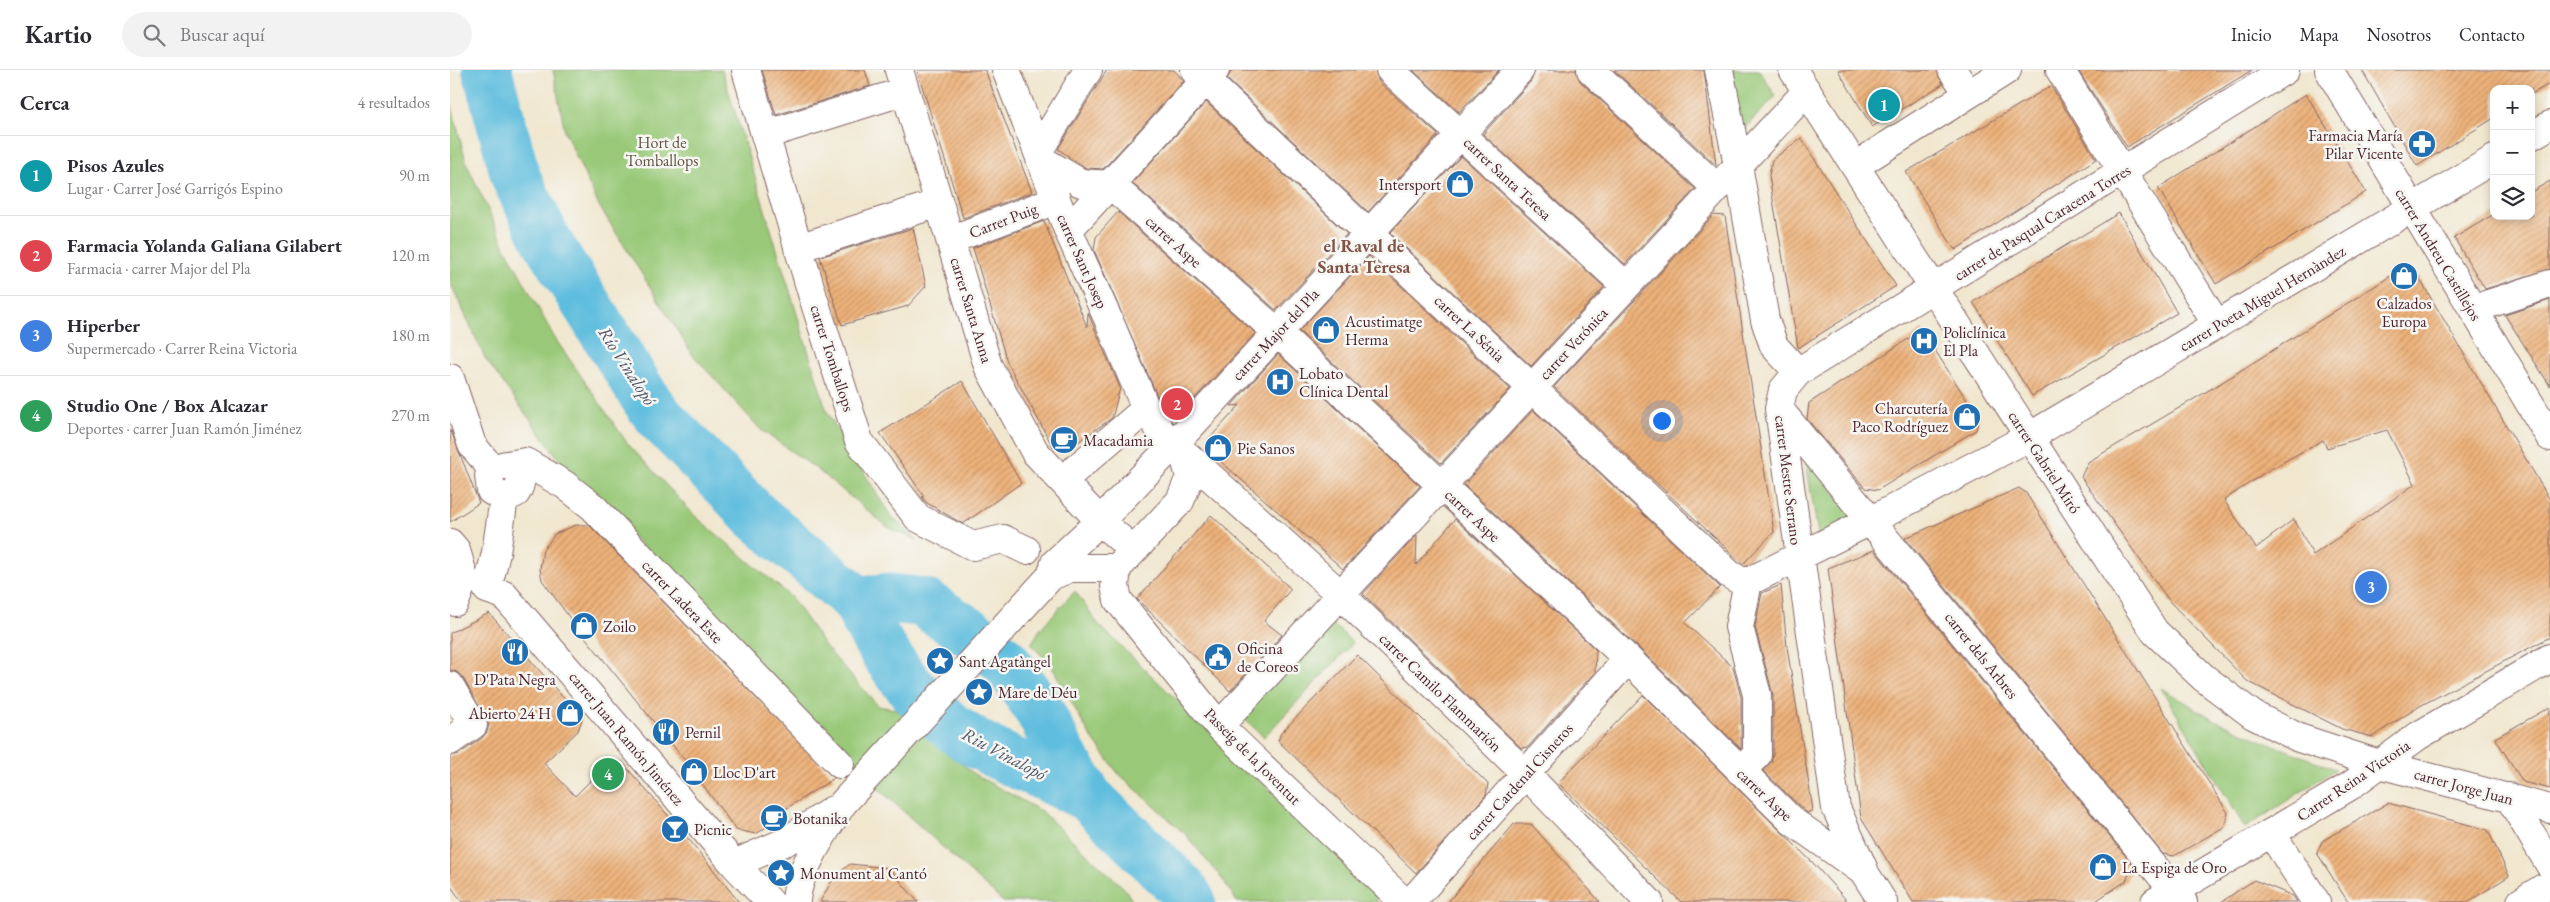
<!DOCTYPE html>
<html lang="es">
<head>
<meta charset="utf-8">
<style>
	:root { --surface:#fff; --page:#f2f2f3; --text:#2b2b33; --muted:#7c7c81; --line:#e1e1e2; --accent:#1f6fb2 }
	body { margin:0; font-family:"EB Garamond",serif; background:var(--page); color:var(--text) }
	.controls { position:absolute; right:15px; top:15px; display:grid; overflow:hidden; border-radius:10px; box-shadow:0 2px 8px #0003 }
	.controls button { width:45px; height:45px; display:grid; place-items:center; padding:0; border:0; border-bottom:1px solid var(--line); background:var(--surface); color:var(--text); font:25px sans-serif }
	.you { position:absolute; left:1211px; top:350px; width:18px; height:18px; margin:-12px; border:4px solid #fff; border-radius:50%; background:#1a73e8; box-shadow:0 0 0 8px #1a73e833 }
	.badge { display:grid; place-items:center; width:32px; height:32px; border-radius:50%; background:var(--accent); color:#fff; font-size:16px; font-weight:700 }
	.pin { position:absolute; translate:-50% -50%; border:2px solid #fff; box-shadow:0 1px 5px #0006 }
	.list { margin:0; padding:0; list-style:none }
	h2 { display:flex; justify-content:space-between; align-items:center; height:65px; margin:0; padding:0 20px; font-size:21px }
	h2 small { font-size:16px; font-weight:400; color:var(--muted) }
	.list li { display:grid; grid-template-columns:32px 1fr auto; gap:15px; align-items:center; box-sizing:border-box; height:80px; padding:0 20px; border-top:1px solid var(--line) }
	.list b { display:block; font-size:19px; white-space:nowrap }
	.list p { margin:0; font-size:16px; white-space:nowrap; color:var(--muted) }
	.list em { font-size:16px; font-style:normal; color:var(--muted) }
	.icon { flex:none; width:28px; height:28px; fill:none; stroke:currentColor; stroke-width:2; stroke-linecap:round; stroke-linejoin:round }
	.map { position:relative; flex:none; width:2100px; height:832px; overflow:hidden }
	header { display:flex; align-items:center; gap:30px; box-sizing:border-box; height:70px; padding:0 25px; background:var(--surface); border-bottom:1px solid var(--line) }
	header strong { font-size:24px }
	nav { display:flex; gap:28px; margin-inline-start:auto; font-size:18px }
	.search { width:350px; height:45px; background:var(--page); display:flex; align-items:center; gap:12px; box-sizing:border-box; padding:0 18px; border-radius:28px; color:var(--muted); font-size:19px }
	main { display:flex }
	aside { flex:1; background:var(--surface) }
	.map>svg:first-child { display:block }
	.green { fill:#99c978; stroke:#727452 }
	.lines { fill:none; stroke-linecap:round; stroke-linejoin:round }
	.river { stroke:#5fbdde; stroke-width:50 }
	.building { fill:url(#building-hatch); fill-rule:evenodd }
	.street-casing { stroke:#846564; stroke-width:30 }
	.secondary-casing { stroke:#846564; stroke-width:30 }
	.street { stroke:#fff; stroke-width:28 }
	.secondary { stroke:#fff; stroke-width:28 }
	.labels { text-anchor:middle; stroke-width:5; stroke-linejoin:round; paint-order:stroke }
	.poi-label { font-size:16px; fill:#4a1f2b; stroke:#f6f6f2; text-anchor:start }
	.park-label { font-size:16px; fill:#625242; stroke:#f6f6f2 }
	.street-label { font-size:16px; fill:#4a1f2b; stroke:#f6f6f2 }
	.neighbourhood-label { font-size:18px; font-weight:bold; fill:#835347; stroke:#f6f6f2 }
	.water-label { font-size:18px; font-style:italic; fill:#51566a; stroke:#f6f6f2 }
</style>
</head>
<body>
<header>
<strong>Kartio</strong>
<div class="search"><svg class="icon" aria-label="search" viewBox="0 0 24 24"><circle cx="10" cy="10" r="6"/><path d="M15 15l6 6"/></svg>Buscar aquí</div>
<nav><a>Inicio</a><a>Mapa</a><a>Nosotros</a><a>Contacto</a></nav>
</header>
<main>
<aside>
<h2>Cerca<small>4 resultados</small></h2>
<ul class="list">
<li><span class="badge" style="background:#0f9aa8">1</span><div><b>Pisos Azules</b><p>Lugar · Carrer José Garrigós Espino</p></div><em>90 m</em></li>
<li><span class="badge" style="background:#e0444e">2</span><div><b>Farmacia Yolanda Galiana Gilabert</b><p>Farmacia · carrer Major del Pla</p></div><em>120 m</em></li>
<li><span class="badge" style="background:#3f7fe0">3</span><div><b>Hiperber</b><p>Supermercado · Carrer Reina Victoria</p></div><em>180 m</em></li>
<li><span class="badge" style="background:#2e9e5b">4</span><div><b>Studio One / Box Alcazar</b><p>Deportes · carrer Juan Ramón Jiménez</p></div><em>270 m</em></li>
</ul>
</aside>
<div class="map">
<svg width="2100" height="832" viewBox="0 0 2100 832">
	<defs>
		<pattern id="building-hatch" width="6" height="6" patternUnits="userSpaceOnUse" patternTransform="scale(1.25)"><rect width="6" height="6" fill="#eeb37b"/><path d="M-1 1l2-2M0 6l6-6M5 7l2-2" fill="none" stroke="#c39165"/></pattern>
	</defs>
	<rect width="100%" height="100%" fill="#f6f6f2"/>
	<filter id="ink" filterUnits="userSpaceOnUse"><feTurbulence type="fractalNoise" baseFrequency=".02" numOctaves="2"/><feDisplacementMap in="SourceGraphic" scale="10" xChannelSelector="R" yChannelSelector="G"/><feConvolveMatrix kernelMatrix="1 2 1 2 8 2 1 2 1" color-interpolation-filters="sRGB"/></filter>
	<filter id="wash" filterUnits="userSpaceOnUse"><feTurbulence type="fractalNoise" baseFrequency=".0096" numOctaves="4" result="noise"/><feDisplacementMap in="SourceGraphic" scale="20" xChannelSelector="R" yChannelSelector="G"/><feGaussianBlur stdDeviation="1.12" result="paint"/><feColorMatrix in="noise" values="0 0 0 0 0 0 0 0 0 0 0 0 0 0 0 0 0 1.4 0 .05"/><feComposite in="paint" operator="in"/></filter>
	<g filter="url(#wash)">
		<rect width="100%" height="100%" fill="#f1e7cf"/>
		<path class="green" d="M103 0H272L377 342 440 445 467 470 439 458 368 400 311 360 242 284 148 134 115 62Z
			M1271 0H1309L1326 26 1285 68Z
			M0 29 16 92 56 179 104 267 178 374 245 446 340 526 375 576 428 636 446 639 524 704 591 741 675 819 683 832H553L396 689 109 389 36 290 0 212Z
			M1355 386 1419 464 1372 488Z
			M625 521 648 554 871 769 922 821 928 832H787L773 810 735 764 667 702 639 664 602 597 581 574 591 558Z
			M870 542 903 573 814 667 781 636Z
			M1711 618 1763 649 1810 670 1886 699 1795 758Z"/>
		<g class="lines">
			<path class="river" d="M37 0 66 108 98 173 199 334 212 350 306 446 407 531C430 584 470 638 519 669 557 692 599 707 639 728
				M407 531 436 528 472 532 529 568 556 592 588 638 612 685 639 728 734 820 741 832"/>
		</g>
		<g id="blocks">
			<path class="building" d="M312 0H415L420 16 326 45Z
				M467 0H535L582 122 513 148Z
				M657 0H724L734 11 653 99 636 98 608 79Z
				M782 0H925L929 12 988 65 918 142 777 9Z
				M963 0H1049L1009 42Z
				M1085 0H1126L1130 11 1245 119 1175 194 1033 64 1081 11Z
				M1164 0H1254L1266 95Z
				M1388 0H1487L1493 14 1422 57Z
				M1628 0H1802L1677 77Z
				M1912 0H2100V14L2081 24V19H2044V48L1967 96Z
				M1601 16 1646 89 1505 180 1456 102Z
				M1856 24 1916 122 1766 214 1708 118Z
				M756 32 897 164 826 240 682 113Z
				M1351 68 1446 216 1348 278 1319 106 1322 90Z
				M1011 86 1154 217 1081 296 940 163Z
				M2100 111V199L2035 219 2004 168 2044 144V146H2081V122Z
				M668 142 805 263 736 338 720 339 709 330 644 180 646 167Z
				M1669 143 1727 243 1582 326 1523 232Z
				M1264 145 1275 146 1324 462 1293 494 1104 317Z
				M594 151 637 257 638 243 670 318 662 348 614 382 603 377 557 292 523 178Z
				M463 158 476 216 458 236 392 255 370 187Z
				M919 186 1060 319 991 393 849 261Z
				M1950 200 1968 206 2100 430V567L1970 636 1922 667 1892 659 1797 611 1720 532 1631 407 1638 392 1771 313ZM1937 360 1965 414 1863 485 1844 449 1806 478 1774 430 1819 400 1873 370 1877 378Z
				M2100 230V316L2055 245Z
				M1472 260 1529 349 1526 360 1428 420 1415 418 1357 349 1359 333Z
				M828 284 970 416 893 499 760 382 758 370 790 335 781 336Z
				M512 311 571 413 513 454 477 433 472 427 474 426 430 363Z
				M1083 340 1270 517 1235 553 1283 597 1291 627V679L1189 578 1014 415Z
				M1 361 29 433 0 452V361Z
				M1569 418 1576 423 1778 743 1774 757 1724 786 1713 784 1455 468Z
				M761 445 841 519 814 551 832 565 780 621 687 529Z
				M1005 449 1146 580 1145 602 1078 677 1071 678 913 524 967 465 966 495Z
				M126 455H139L384 708 328 744 331 747 306 764 286 760 237 693 122 551 92 510 90 499 93 480 105 464Z
				M1424 480 1683 795 1676 811 1644 832H1463L1411 748 1378 498Z
				M1331 515 1337 577 1363 740 1357 743 1313 701 1321 692 1323 685V625L1305 557 1312 523Z
				M39 543 132 649 128 661 94 693 125 726 155 696 171 691 241 772 289 832H12L0 815V686L9 684 32 668 37 662 39 654 13 608 7 602 0 600V563Z
				M907 585 1038 714 1036 725 966 803 828 671 831 663Z
				M1193 625 1363 793 1398 832H1231L1108 713Z
				M2100 637V719L2073 712 2045 668Z
				M1938 733 2038 760 2059 806 2018 832H1898L1867 783 1872 771Z
				M1064 754H1081L1150 832H998Z
				M400 794 439 798 468 832H370L384 807Z
				M1804 810 1843 826 1847 832H1771Z"/>
		</g>
	</g>
	<g filter="url(#ink)">
		<use href="#blocks" fill-opacity="0" stroke="#846564" stroke-width="1"/>
		<g class="lines">
			<defs>
				<path id="street" d="M296 0 363 227 409 371 468 448 523 476 553 469 576 480
					M449 0 538 296 585 382 650 451 683 480
					M556 0 618 160 659 251 696 339 712 363 891 525 1075 703 1199 832
					M745 0 1279 504 1289 510 1298 512
					M940 0 1176 216
					M1141 0 1267 118
					M1269 0 1288 95 1315 250 1324 276 1348 302
					M1502 0 1519 24
					M1610 0 1767 255
					M1879 0 2100 367
					M315 65 455 21
					M588 82 638 0
					M590 89 631 113 661 115 827 262 1178 589 1342 751 1414 802 1433 832
					M1405 96 1557 0
					M618 160 765 0
					M500 170 606 130
					M348 178 489 133
					M2023 239 2100 214
					M0 308 22 375 43 400
					M1329 339 1733 832
					M61 396C72 403 73 412 66 423L54 428 41 421 39 406C47 392 61 396 75 392L115 415 143 437 390 694
					M613 410 696 339
					M0 473 6 480 14 508 5 532
					M672 493 730 431 740 407 734 385
					M667 498 665 516 668 530 769 656 954 832
					M601 506 605 493 650 451 724 374 1070 0
					M1298 512 1422 450 1579 367
					M37 519 54 525 284 794 320 832
					M37 519 46 483 54 428
					M0 616 23 655 0 671
					M769 656 1357 21
					M1290 701 1307 685V625L1289 557 1298 512
					M2059 727 2100 795
					M1821 763 1866 832
					M284 794 335 772 383 740
					M1414 800 1386 738 1329 339 1333 320 1348 302 1835 0
					M346 832C347 801 377 758 393 733L601 506 620 498H667
					M961 832 1178 589
					M2071 832 2100 814"/>
				<path id="secondary" d="M1343 0 1705 562 1754 608 1803 645 1849 668 1929 694 2100 739
					M2081 66 2100 55
					M1579 367 2044 89
					M1705 832 1900 716 1968 666 2100 588"/>
			</defs>
			<use href="#street" class="street-casing"/>
			<use href="#secondary" class="secondary-casing"/>
			<use href="#street" class="street"/>
			<use href="#secondary" class="secondary"/>
		</g>
	</g>
	<defs>
		<symbol id="pharmacy-disc" viewBox="-11 -11 22 22"><circle r="9.5" fill="#1f6fb2" stroke="#f6f6f2"/><path d="M-2-6h4v4h4v4h-4v4h-4v-4h-4v-4h4Z" fill="#fff"/></symbol>
		<symbol id="shop-disc" viewBox="-11 -11 22 22"><circle r="9.5" fill="#1f6fb2" stroke="#f6f6f2"/><path d="M-5-2.5h2.3a2.7 3.5 0 0 1 5.4 0H5L5.5 6h-11ZM-1.5-2.5h3a1.5 2.3 0 0 0-3 0Z" fill="#fff"/></symbol>
		<symbol id="hospital-disc" viewBox="-11 -11 22 22"><circle r="9.5" fill="#1f6fb2" stroke="#f6f6f2"/><path d="M-5-5h3v3.5h4V-5h3V5h-3V1.5h-4V5h-3Z" fill="#fff"/></symbol>
		<symbol id="cafe-disc" viewBox="-11 -11 22 22"><circle r="9.5" fill="#1f6fb2" stroke="#f6f6f2"/><path d="M-5.5-4.5H6V0H3Q3 3.5 0 3.5H-2.5Q-5.5 3.5-5.5 0ZM3-3.2v2h1.7v-2ZM-6 4.5H4V6H-6Z" fill="#fff"/></symbol>
		<symbol id="restaurant-disc" viewBox="-11 -11 22 22"><circle r="9.5" fill="#1f6fb2" stroke="#f6f6f2"/><path d="M-5-6h1v4h1v-4h1v4h1v-4h1v5L-1.5 .5V6h-2V.5L-5-1ZM5-6V6H3V1.5H1.5Q1.5-4 5-6Z" fill="#fff"/></symbol>
		<symbol id="civic-disc" viewBox="-11 -11 22 22"><circle r="9.5" fill="#1f6fb2" stroke="#f6f6f2"/><path d="M-.6-6.5H3V-4.5H.6V-3L4-1V1h2V6H-6V1h2V-1L-.6-3ZM-1.2 2.5V6h2.4V2.5Z" fill="#fff"/></symbol>
		<symbol id="sight-disc" viewBox="-11 -11 22 22"><circle r="9.5" fill="#1f6fb2" stroke="#f6f6f2"/><path d="M0-6L1.8-2.2L6-1.7L2.9 1.2L3.7 5.4L0 3.3L-3.7 5.4L-2.9 1.2L-6-1.7L-1.8-2.2Z" fill="#fff"/></symbol>
		<symbol id="bar-disc" viewBox="-11 -11 22 22"><circle r="9.5" fill="#1f6fb2" stroke="#f6f6f2"/><path d="M-6-5H6L.8 .8V4.5H3.5V6h-7V4.5H-.8V.8Z" fill="#fff"/></symbol>
	</defs>
	<g fill-rule="evenodd">
		<use href="#pharmacy-disc" x="1956" y="58" width="32" height="32"/>
		<use href="#shop-disc" x="994" y="98" width="32" height="32"/>
		<use href="#shop-disc" x="1938" y="190" width="32" height="32"/>
		<use href="#shop-disc" x="860" y="244" width="32" height="32"/>
		<use href="#hospital-disc" x="1458" y="255" width="32" height="32"/>
		<use href="#hospital-disc" x="814" y="296" width="32" height="32"/>
		<use href="#shop-disc" x="1501" y="331" width="32" height="32"/>
		<use href="#cafe-disc" x="598" y="354" width="32" height="32"/>
		<use href="#shop-disc" x="752" y="362" width="32" height="32"/>
		<use href="#shop-disc" x="118" y="540" width="32" height="32"/>
		<use href="#restaurant-disc" x="49" y="566" width="32" height="32"/>
		<use href="#civic-disc" x="752" y="571" width="32" height="32"/>
		<use href="#sight-disc" x="474" y="575" width="32" height="32"/>
		<use href="#sight-disc" x="513" y="606" width="32" height="32"/>
		<use href="#shop-disc" x="104" y="627" width="32" height="32"/>
		<use href="#restaurant-disc" x="200" y="646" width="32" height="32"/>
		<use href="#shop-disc" x="228" y="686" width="32" height="32"/>
		<use href="#cafe-disc" x="308" y="732" width="32" height="32"/>
		<use href="#bar-disc" x="209" y="743" width="32" height="32"/>
		<use href="#shop-disc" x="1637" y="781" width="32" height="32"/>
		<use href="#sight-disc" x="315" y="787" width="32" height="32"/>
	</g>
	<g class="labels">
		<g class="poi-label">
			<text x="1953" y="71" text-anchor="end">Farmacia María<tspan x="1953" dy="18">Pilar Vicente</tspan></text>
			<text x="991" y="120" text-anchor="end">Intersport</text>
			<text x="1954" y="239" text-anchor="middle">Calzados<tspan x="1954" dy="18">Europa</tspan></text>
			<text x="895" y="257">Acustimatge<tspan x="895" dy="18">Herma</tspan></text>
			<text x="1493" y="268">Policlínica<tspan x="1493" dy="18">El Pla</tspan></text>
			<text x="849" y="309">Lobato<tspan x="849" dy="18">Clínica Dental</tspan></text>
			<text x="1498" y="344" text-anchor="end">Charcutería<tspan x="1498" dy="18">Paco Rodríguez</tspan></text>
			<text x="633" y="376">Macadamia</text>
			<text x="787" y="384">Pie Sanos</text>
			<text x="153" y="562">Zoilo</text>
			<text x="787" y="584">Oficina<tspan x="787" dy="18">de Coreos</tspan></text>
			<text x="509" y="597">Sant Agatàngel</text>
			<text x="65" y="615" text-anchor="middle">D'Pata Negra</text>
			<text x="548" y="628">Mare de Déu</text>
			<text x="101" y="649" text-anchor="end">Abierto 24 H</text>
			<text x="235" y="668">Pernil</text>
			<text x="263" y="708">Lloc D'art</text>
			<text x="343" y="754">Botanika</text>
			<text x="244" y="765">Picnic</text>
			<text x="1672" y="803">La Espiga de Oro</text>
			<text x="350" y="809">Monument al Cantó</text>
		</g>
		<g class="park-label">
			<text x="212" y="78">Hort de<tspan x="212" dy="18">Tomballops</tspan></text>
		</g>
		<g class="street-label">
			<text transform="translate(1058 108) rotate(43)" y="6">carrer Santa Teresa</text>
			<text transform="translate(553 150) rotate(-21)" y="6">Carrer Puig</text>
			<text transform="translate(1592 152) rotate(-32)" y="6">carrer de Pasqual Caracena Torres</text>
			<text transform="translate(724 171) rotate(42)" y="6">carrer Aspe</text>
			<text transform="translate(1989 184) rotate(59)" y="6">carrer Andreu Castillejos</text>
			<text transform="translate(633 191) rotate(66)" y="6">carrer Sant Josep</text>
			<text transform="translate(1812 228) rotate(-31)" y="6">carrer Poeta Miguel Hernàndez</text>
			<text transform="translate(522 240) rotate(73)" y="6">carrer Santa Anna</text>
			<text transform="translate(1020 258) rotate(43)" y="6">carrer La Sénia</text>
			<text transform="translate(825 264) rotate(-47)" y="6">carrer Major del Pla</text>
			<text transform="translate(1123 273) rotate(-47)" y="6">carrer Verónica</text>
			<text transform="translate(383 288) rotate(72)" y="6">carrer Tomballops</text>
			<text transform="translate(1595 392) rotate(57)" y="6">carrer Gabriel Miró</text>
			<text transform="translate(1339 410) rotate(83)" y="6">carrer Mestre Serrano</text>
			<text transform="translate(1023 445) rotate(43)" y="6">carrer Aspe</text>
			<text transform="translate(233 531) rotate(46)" y="6">carrer Ladera Este</text>
			<text transform="translate(1532 585) rotate(51)" y="6">carrer dels Arbres</text>
			<text transform="translate(991 622) rotate(44)" y="6">carrer Camilo Flammarión</text>
			<text transform="translate(177 668) rotate(50)" y="6">carrer Juan Ramón Jiménez</text>
			<text transform="translate(803 686) rotate(45)" y="6">Passeig de la Joventut</text>
			<text transform="translate(1903 710) rotate(-34)" y="6">Carrer Reina Victoria</text>
			<text transform="translate(1069 711) rotate(-48)" y="6">carrer Cardenal Cisneros</text>
			<text transform="translate(2014 716) rotate(15)" y="6">carrer Jorge Juan</text>
			<text transform="translate(1315 724) rotate(43)" y="6">carrer Aspe</text>
		</g>
		<g class="neighbourhood-label">
			<text x="914" y="182">el Raval de<tspan x="914" dy="21">Santa Teresa</tspan></text>
		</g>
		<g class="water-label">
			<text transform="translate(177 296) rotate(57)" y="6">Río Vinalopó</text>
			<text transform="translate(554 684) rotate(28)" y="6">Riu Vinalopó</text>
		</g>
	</g>
</svg>
<div class="controls">
<button>+</button>
<button>−</button>
<button><svg class="icon" aria-label="layers" viewBox="0 0 24 24"><path d="M12 4l9 5-9 5-9-5zM3 14l9 5 9-5"/></svg></button>
</div>
<div class="you"></div>
<div class="pin badge" style="left:1434px;top:35px;background:#0f9aa8">1</div>
<div class="pin badge" style="left:727px;top:334px;background:#e0444e">2</div>
<div class="pin badge" style="left:1921px;top:517px;background:#3f7fe0">3</div>
<div class="pin badge" style="left:158px;top:704px;background:#2e9e5b">4</div>
</div>
</main>
</body>
</html>
